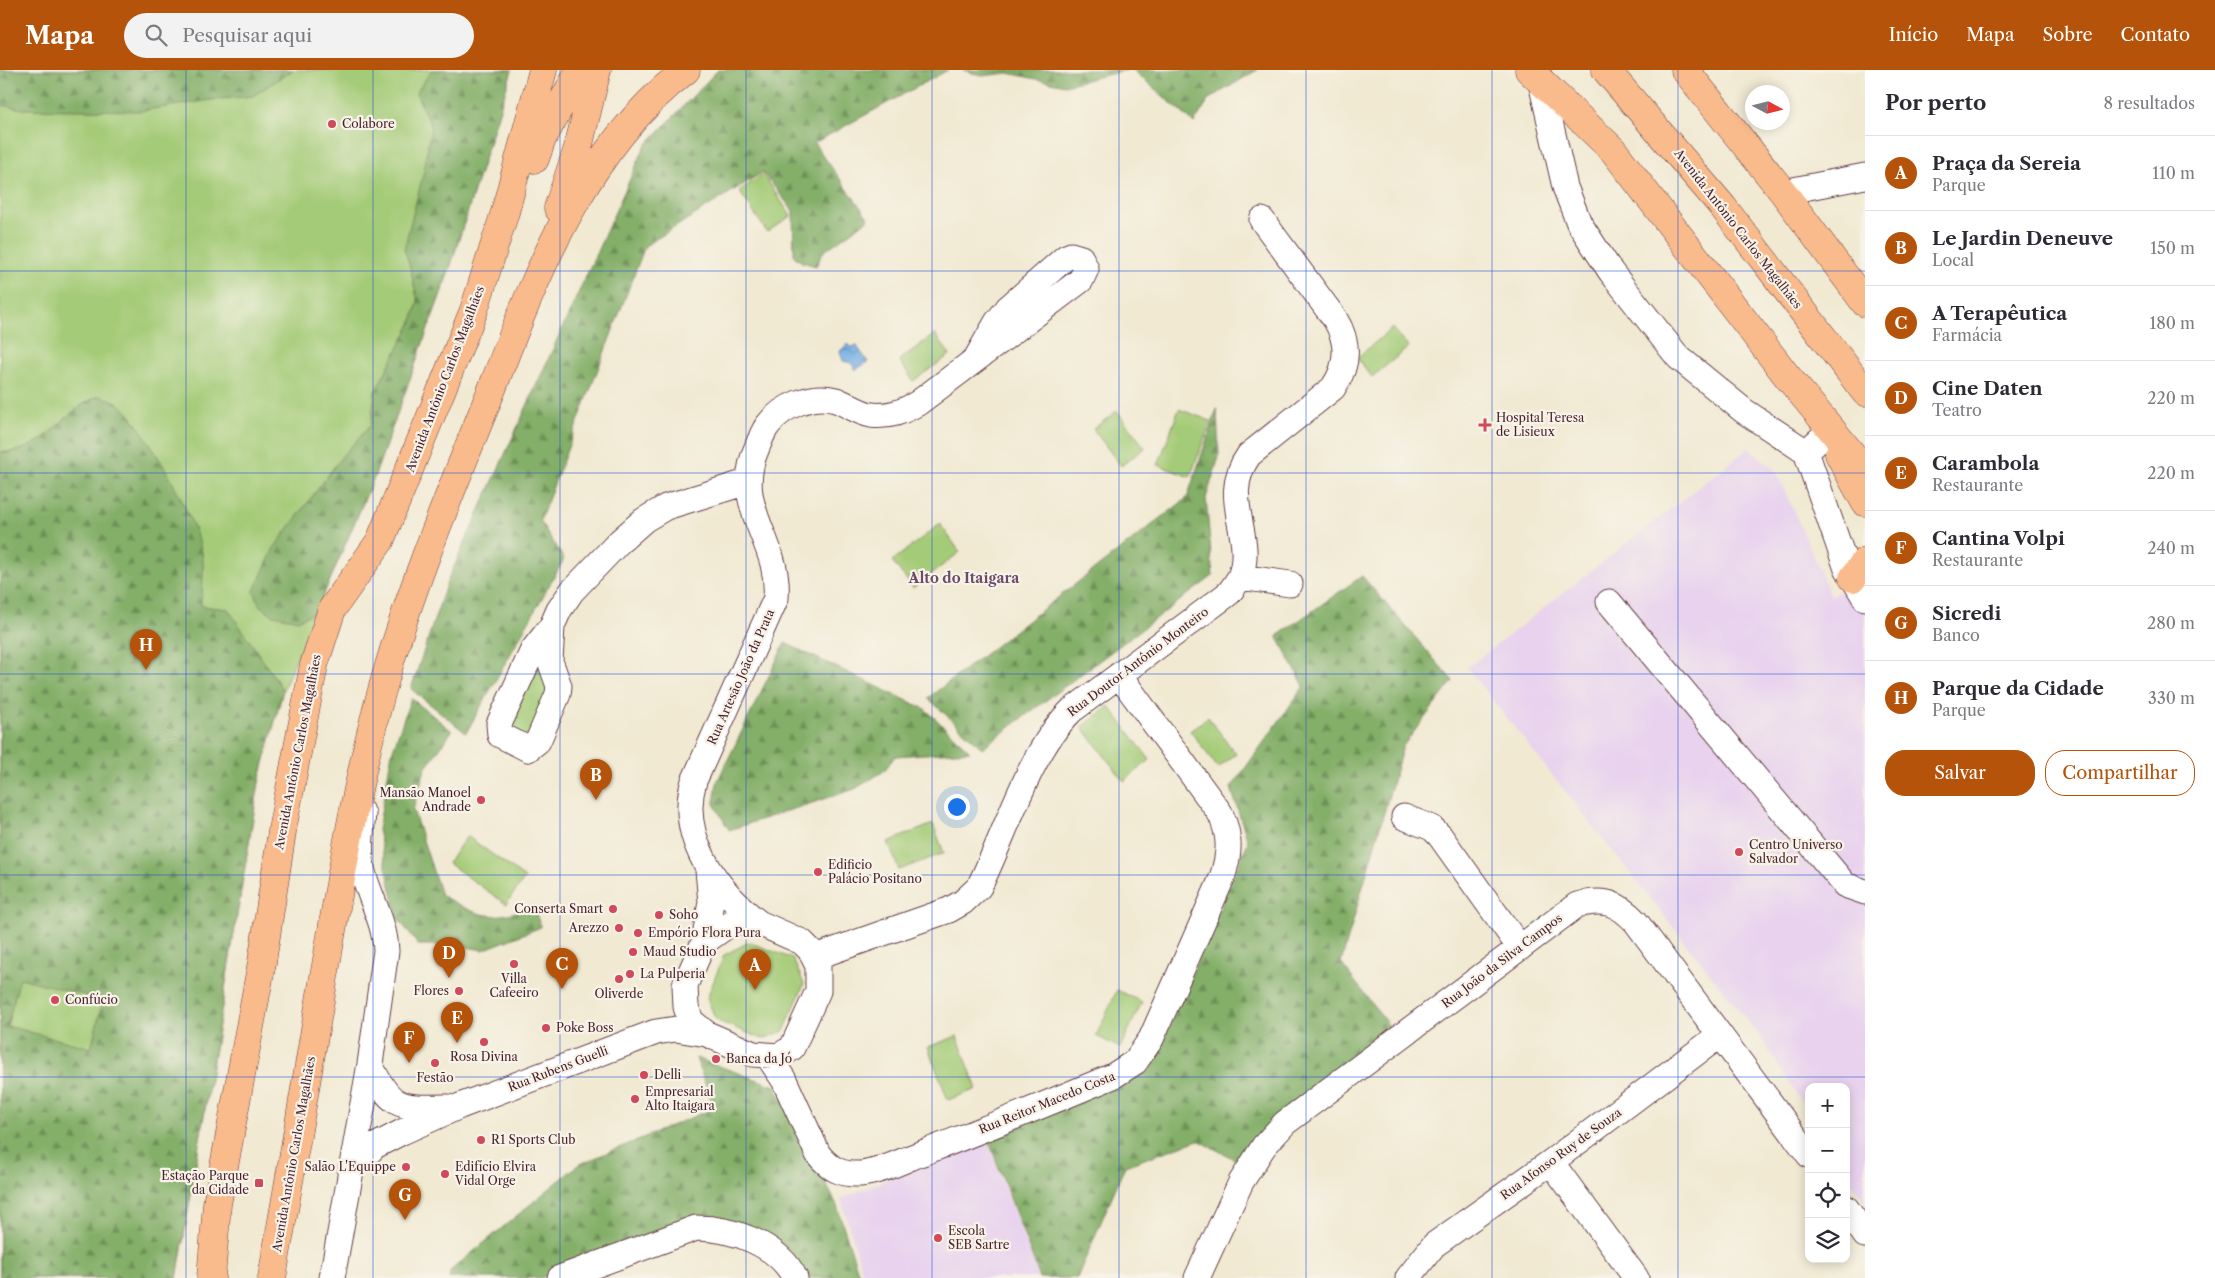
<!DOCTYPE html>
<html lang="pt">
<head>
<meta charset="utf-8">
<style>
	:root { --surface:#fff; --page:#f2f2f3; --text:#2b2b33; --muted:#7c7c81; --line:#e1e1e2; --accent:#b45309 }
	body { margin:0; font-family:"Libre Caslon Text",serif; background:var(--page); color:var(--text) }
	.controls { position:absolute; right:15px; bottom:15px; display:grid; overflow:hidden; border-radius:10px; box-shadow:0 2px 12px #0003 }
	.controls button { width:45px; height:45px; display:grid; place-items:center; padding:0; border:0; border-bottom:1px solid var(--line); background:var(--surface); color:var(--text); font:25px sans-serif }
	.compass { position:absolute; left:1745px; top:15px; width:45px; height:45px; border-radius:50%; background:var(--surface); box-shadow:0 2px 12px #0003; rotate:97deg }
	.you { position:absolute; left:956px; top:736px; width:18px; height:18px; margin:-12px; border:4px solid #fff; border-radius:50%; background:#1a73e8; box-shadow:0 0 0 8px #1a73e833 }
	.badge { display:grid; place-items:center; width:32px; height:32px; border-radius:50%; background:var(--accent); color:#fff; font-size:16px; font-weight:700 }
	.pin { position:absolute; translate:-50% -41px; filter:drop-shadow(0 1px 2px #0008) }
	.pin::after { content:''; position:absolute; top:26px; width:18px; height:15px; background:inherit; clip-path:polygon(0 0,100% 0,50% 100%) }
	.list { margin:0; padding:0; list-style:none }
	h2 { display:flex; justify-content:space-between; align-items:center; height:65px; margin:0; padding:0 20px; font-size:21px }
	h2 small { font-size:16px; font-weight:400; color:var(--muted) }
	.list li { display:grid; grid-template-columns:32px 1fr auto; gap:15px; align-items:center; box-sizing:border-box; height:75px; padding:0 20px; border-top:1px solid var(--line) }
	.list b { display:block; font-size:19px; white-space:nowrap }
	.list p { margin:0; font-size:16px; white-space:nowrap; color:var(--muted) }
	.list em { font-size:16px; font-style:normal; color:var(--muted) }
	.actions { display:flex; gap:10px; padding:15px 20px }
	.actions a { flex:1; padding:11px 0; border:1px solid var(--accent); border-radius:20px; text-align:center; font-size:18px; color:var(--accent) }
	.actions .main { background:var(--accent); color:#fff }
	.icon { flex:none; width:28px; height:28px; fill:none; stroke:currentColor; stroke-width:2; stroke-linecap:round; stroke-linejoin:round }
	.map { position:relative; flex:none; width:1865px; height:1208px; overflow:hidden }
	header { display:flex; align-items:center; gap:30px; box-sizing:border-box; height:70px; padding:0 25px; background:var(--accent); color:#fff }
	header strong { font-size:24px }
	nav { display:flex; gap:28px; margin-inline-start:auto; font-size:18px }
	.search { width:350px; height:45px; background:var(--page); display:flex; align-items:center; gap:12px; box-sizing:border-box; padding:0 18px; border-radius:28px; color:var(--muted); font-size:19px }
	main { display:flex }
	aside { flex:1; background:var(--surface) }
	.map>svg:first-child { display:block }
	.built { fill:#e8d2ee }
	.green { fill:#a4cb77; stroke:#777551 }
	.forest { fill:url(#forest-firs); stroke:#66674a; fill-rule:evenodd }
	.water { fill:url(#water-waves); stroke:#5e6688 }
	.lines { fill:none; stroke-linecap:round; stroke-linejoin:round }
	.minor-casing { stroke:#633d44; stroke-width:27 }
	.major-casing { stroke:#633d44; stroke-width:29 }
	.minor { stroke:#fff; stroke-width:25 }
	.major { stroke:#fabb8c; stroke-width:28 }
	.grid { fill:none; stroke:#1d4ed8; stroke-width:1; stroke-opacity:0.55 }
	.poi-dot { fill:#d1495b; stroke:#f7f3e8; stroke-width:2 }
	.labels { text-anchor:middle; stroke-width:4.5; stroke-linejoin:round; paint-order:stroke }
	.poi-label { font-size:12px; fill:#4a1f2b; stroke:#f7f3e8; text-anchor:start }
	.street-label { font-size:12px; fill:#4a1f2b; stroke:#f7f3e8 }
	.neighbourhood-label { font-size:14px; font-weight:bold; fill:#6b4b68; stroke:#f7f3e8 }
</style>
</head>
<body>
<header>
<strong>Mapa</strong>
<div class="search"><svg class="icon" aria-label="search" viewBox="0 0 24 24"><circle cx="10" cy="10" r="6"/><path d="M15 15l6 6"/></svg>Pesquisar aqui</div>
<nav><a>Início</a><a>Mapa</a><a>Sobre</a><a>Contato</a></nav>
</header>
<main>
<div class="map">
<svg width="1865" height="1208" viewBox="0 0 1865 1208">
	<defs>
		<pattern id="forest-firs" width="22" height="20" patternUnits="userSpaceOnUse" patternTransform="scale(1.25)"><rect width="22" height="20" fill="#83af68"/><path d="M5 1l3.5 6h-7zM16 11l3.5 6h-7z" fill="#6d8e56"/></pattern>
		<pattern id="water-waves" width="16" height="10" patternUnits="userSpaceOnUse" patternTransform="scale(1.25)"><rect width="16" height="10" fill="#72aee4"/><path d="M0 5q4-4 8 0t8 0" fill="none" stroke="#608db9"/></pattern>
	</defs>
	<rect width="100%" height="100%" fill="#f7f3e8"/>
	<filter id="ink" filterUnits="userSpaceOnUse"><feTurbulence type="fractalNoise" baseFrequency=".02" numOctaves="2"/><feDisplacementMap in="SourceGraphic" scale="10" xChannelSelector="R" yChannelSelector="G"/><feConvolveMatrix kernelMatrix="1 2 1 2 8 2 1 2 1" color-interpolation-filters="sRGB"/></filter>
	<filter id="wash" filterUnits="userSpaceOnUse"><feTurbulence type="fractalNoise" baseFrequency=".0096" numOctaves="4" result="noise"/><feDisplacementMap in="SourceGraphic" scale="20" xChannelSelector="R" yChannelSelector="G"/><feGaussianBlur stdDeviation="1.12" result="paint"/><feColorMatrix in="noise" values="0 0 0 0 0 0 0 0 0 0 0 0 0 0 0 0 0 1.4 0 .05"/><feComposite in="paint" operator="in"/></filter>
	<g filter="url(#wash)">
		<rect width="100%" height="100%" fill="#f1e9d2"/>
		<path class="built" d="M1749 378 1776 401 1831 526 1865 508V1133L1846 1104V1017H1809V1044L1759 965 1467 598Z
			M986 1068 1039 1208H864L841 1129Z"/>
		<path class="green" d="M0 0H512L449 201 375 405 283 620 259 712 177 1208H0Z
			M763 104 791 146 767 162 739 121Z
			M1392 258 1409 277 1372 307 1357 288Z
			M935 264 950 285 913 311 899 290Z
			M1179 339 1211 351 1190 407 1158 395Z
			M1117 341 1145 378 1121 396 1093 359Z
			M940 454 960 482 913 518 892 491Z
			M538 590 551 616 530 667 507 662Z
			M1109 636 1150 690 1124 711 1082 657Z
			M1208 647 1236 684 1218 698 1190 661Z
			M933 754 944 783 899 800 888 772Z
			M467 766 525 808 506 834 448 793Z
			M749 872 793 889 804 914 784 961 763 969 718 951 715 948 707 928 724 885Z
			M1117 920 1142 932 1120 978 1096 966Z
			M957 966 977 1019 948 1030 928 977Z"/>
		<path class="forest" d="M0 0H293L253 26 211 30 140 41 23 39 0 35Z
			M432 0H512L449 201 375 405 316 542 298 550 273 545 260 536 254 521 274 478 343 385 371 355 375 322 411 254 418 232 409 193 404 179 424 101 431 56 416 23Z
			M718 0H948L814 73 869 149 823 182 816 196 802 192 794 186 793 141 763 102 645 176 540 451 564 489 466 663 411 619 447 512 645 76Z
			M963 0H1127L1065 15 1008 3 982 6Z
			M1133 0H1257L1209 29 1194 53Z
			M99 326C105 328 112 329 117 332 145 355 194 446 202 482 205 500 202 518 201 536L228 539 283 620 259 712 177 1208H0V382C46 384 60 341 99 326ZM20 908 103 930 91 978 7 956Z
			M1217 339 1219 387 1206 428 1213 506 982 678 928 628 1187 428Z
			M1362 506 1453 611 1403 676 1341 893 1392 960 1236 1090 1198 1070 1125 1096 1077 1208H1040L987 1066 1151 1000 1248 772 1231 718 1304 616 1277 566Z
			M785 573 925 639 970 681 895 686 884 701 855 719 729 760 714 734 717 712Z
			M411 628 452 661 425 699 413 740 441 825C479 846 490 853 533 836L541 857 483 880 455 875H418L397 847 378 760 392 682Z
			M696 988 775 1016 836 1133 860 1208H802L792 1182 708 1147 540 1208H449L450 1201 578 1095 714 1038Z"/>
		<path class="water" d="M848 274 851 278 856 275 868 292 856 300 851 293 843 291 840 281Z"/>
	</g>
	<g filter="url(#ink)">
		<g class="lines">
			<defs>
				<path id="minor" d="M1540 8 1565 117 1579 153 1611 202 1678 287 1744 341 1806 382
					M1783 122 1865 106
					M1827 363 1806 382 1846 496 1865 528
					M1240 507 1290 514
					M1609 532 1845 815 1865 822
					M552 556 550 591 559 616 558 624 538 671 528 679 500 665 499 654 533 580 552 556 559 540 572 521 619 472 644 450 666 437 747 412
					M1404 747 1432 758 1440 766 1520 878
					M744 852 759 853 802 872 810 880 818 896V921L792 978 779 986 753 984 707 964 691 951 686 937 685 915 704 872 731 853Z
					M759 853C717 821 677 766 694 711L776 528C781 468 729 438 758 375 761 368 763 361 768 355 782 336 812 323 836 330 847 334 859 343 871 345 889 347 903 342 918 333L1081 210 1086 199 1081 188 1071 185 1066 187 1008 238 997 252 977 287
					M704 872 711 832 708 800
					M815 887 949 840 963 832 979 817C1006 763 1029 682 1071 641L1229 523C1233 518 1237 512 1240 507 1256 465 1218 428 1249 385L1333 318C1349 295 1349 272 1335 249L1262 150
					M768 986 784 1010 818 1084C830 1099 841 1105 860 1104 882 1102 905 1089 925 1082 988 1058 1051 1032 1113 1006L1135 992 1151 969 1222 808C1230 784 1231 766 1220 743L1119 605
					M370 994C391 1040 401 1038 448 1037
					M1551 1092 1636 1208
					M352 1098 375 1076 402 1062 460 1036 656 962 676 959 707 964
					M1846 1138 1865 1165
					M332 1208 370 994 386 881C385 854 372 832 364 806 358 786 361 764 363 744
					M560 1208 696 1158C732 1158 778 1174 795 1208
					M1197 1208 1241 1112 1264 1076 1285 1053 1577 835C1604 828 1617 832 1636 852L1809 1085
					M1408 1208 1434 1175 1551 1092 1720 965"/>
				<path id="major" d="M1529 0 1613 80 1787 306 1865 400
					M1606 0 1723 137 1865 322
					M1685 0 1783 122 1865 233
					M535 89 542 69 580 0
					M558 138 578 78 597 0
					M1839 384 1865 432
					M1853 508 1865 491
					M211 1208 217 1134 262 892 283 755 314 595 332 539 380 471 474 240 505 142 543 0
					M272 1208C289 1112 306 1015 322 919 340 814 356 709 386 606 414 508 454 414 492 319 537 202 584 79 686 0"/>
			</defs>
			<use href="#minor" class="minor-casing"/>
			<use href="#major" class="major-casing"/>
			<use href="#minor" class="minor"/>
			<use href="#major" class="major"/>
		</g>
	</g>
	<path class="grid" d="M186 0V1208M373 0V1208M560 0V1208M746 0V1208M932 0V1208M1119 0V1208M1306 0V1208M1492 0V1208M1678 0V1208M0 201H1865M0 403H1865M0 604H1865M0 805H1865M0 1007H1865"/>
	<g class="poi-dot">
		<circle cx="332" cy="54" r="5"/>
		<path d="M1482.5 347.5h5v5h5v5h-5v5h-5v-5h-5v-5h5z"/>
		<circle cx="481" cy="730" r="5"/>
		<circle cx="1739" cy="782" r="5"/>
		<circle cx="818" cy="802" r="5"/>
		<circle cx="613" cy="839" r="5"/>
		<circle cx="659" cy="845" r="5"/>
		<circle cx="619" cy="858" r="5"/>
		<circle cx="638" cy="863" r="5"/>
		<circle cx="633" cy="882" r="5"/>
		<circle cx="514" cy="894" r="5"/>
		<circle cx="630" cy="904" r="5"/>
		<circle cx="619" cy="909" r="5"/>
		<circle cx="459" cy="921" r="5"/>
		<circle cx="55" cy="930" r="5"/>
		<circle cx="546" cy="958" r="5"/>
		<circle cx="484" cy="972" r="5"/>
		<circle cx="716" cy="989" r="5"/>
		<circle cx="435" cy="993" r="5"/>
		<circle cx="644" cy="1005" r="5"/>
		<circle cx="635" cy="1029" r="5"/>
		<circle cx="481" cy="1070" r="5"/>
		<circle cx="406" cy="1097" r="5"/>
		<circle cx="445" cy="1104" r="5"/>
		<rect x="254" y="1108" width="10" height="10" rx="2.5"/>
		<circle cx="938" cy="1168" r="5"/>
	</g>
	<g class="labels">
		<g class="poi-label">
			<text x="342" y="58">Colabore</text>
			<text x="1496" y="352">Hospital Teresa<tspan x="1496" dy="14">de Lisieux</tspan></text>
			<text x="471" y="727" text-anchor="end">Mansão Manoel<tspan x="471" dy="14">Andrade</tspan></text>
			<text x="1749" y="779">Centro Universo<tspan x="1749" dy="14">Salvador</tspan></text>
			<text x="828" y="799">Edificio<tspan x="828" dy="14">Palácio Positano</tspan></text>
			<text x="603" y="843" text-anchor="end">Conserta Smart</text>
			<text x="669" y="849">Soho</text>
			<text x="609" y="862" text-anchor="end">Arezzo</text>
			<text x="648" y="867">Empório Flora Pura</text>
			<text x="643" y="886">Maud Studio</text>
			<text x="640" y="908">La Pulperia</text>
			<text x="514" y="913" text-anchor="middle">Villa<tspan x="514" dy="14">Cafeeiro</tspan></text>
			<text x="449" y="925" text-anchor="end">Flores</text>
			<text x="619" y="928" text-anchor="middle">Oliverde</text>
			<text x="65" y="934">Confúcio</text>
			<text x="556" y="962">Poke Boss</text>
			<text x="484" y="991" text-anchor="middle">Rosa Divina</text>
			<text x="726" y="993">Banca da Jó</text>
			<text x="654" y="1009">Delli</text>
			<text x="435" y="1012" text-anchor="middle">Festão</text>
			<text x="645" y="1026">Empresarial<tspan x="645" dy="14">Alto Itaigara</tspan></text>
			<text x="491" y="1074">R1 Sports Club</text>
			<text x="396" y="1101" text-anchor="end">Salão L'Equippe</text>
			<text x="455" y="1101">Edifício Elvira<tspan x="455" dy="14">Vidal Orge</tspan></text>
			<text x="249" y="1110" text-anchor="end">Estação Parque<tspan x="249" dy="14">da Cidade</tspan></text>
			<text x="948" y="1165">Escola<tspan x="948" dy="14">SEB Sartre</tspan></text>
		</g>
		<g class="street-label">
			<text transform="translate(1738 159) rotate(52)" y="4">Avenida Antônio Carlos Magalhães</text>
			<text transform="translate(445 309) rotate(-69)" y="4">Avenida Antônio Carlos Magalhães</text>
			<text transform="translate(1138 592) rotate(-37)" y="4">Rua Doutor Antônio Monteiro</text>
			<text transform="translate(741 607) rotate(-66)" y="4">Rua Artesão João da Prata</text>
			<text transform="translate(298 682) rotate(-79)" y="4">Avenida Antônio Carlos Magalhães</text>
			<text transform="translate(1502 891) rotate(-37)" y="4">Rua João da Silva Campos</text>
			<text transform="translate(558 999) rotate(-21)" y="4">Rua Rubens Guelli</text>
			<text transform="translate(1047 1033) rotate(-22)" y="4">Rua Reitor Macedo Costa</text>
			<text transform="translate(294 1084) rotate(-80)" y="4">Avenida Antônio Carlos Magalhães</text>
			<text transform="translate(1561 1084) rotate(-36)" y="4">Rua Afonso Ruy de Souza</text>
		</g>
		<g class="neighbourhood-label">
			<text x="964" y="513">Alto do Itaigara</text>
		</g>
	</g>
</svg>
<div class="controls">
<button>+</button>
<button>−</button>
<button><svg class="icon" aria-label="locate" viewBox="0 0 24 24"><circle cx="12" cy="12" r="6"/><path d="M12 2v4M12 18v4M2 12h4M18 12h4"/></svg></button>
<button><svg class="icon" aria-label="layers" viewBox="0 0 24 24"><path d="M12 4l9 5-9 5-9-5zM3 14l9 5 9-5"/></svg></button>
</div>
<svg class="compass" viewBox="-18 -18 36 36"><path d="M0-13l5 13h-10z" fill="#e53935"/><path d="M0 13l5-13h-10z" fill="#7c7c81"/></svg>
<div class="you"></div>
<div class="pin badge" style="left:755px;top:920px">A</div>
<div class="pin badge" style="left:596px;top:730px">B</div>
<div class="pin badge" style="left:562px;top:919px">C</div>
<div class="pin badge" style="left:449px;top:908px">D</div>
<div class="pin badge" style="left:457px;top:973px">E</div>
<div class="pin badge" style="left:409px;top:993px">F</div>
<div class="pin badge" style="left:405px;top:1150px">G</div>
<div class="pin badge" style="left:146px;top:600px">H</div>
</div>
<aside>
<h2>Por perto<small>8 resultados</small></h2>
<ul class="list">
<li><span class="badge">A</span><div><b>Praça da Sereia</b><p>Parque</p></div><em>110 m</em></li>
<li><span class="badge">B</span><div><b>Le Jardin Deneuve</b><p>Local</p></div><em>150 m</em></li>
<li><span class="badge">C</span><div><b>A Terapêutica</b><p>Farmácia</p></div><em>180 m</em></li>
<li><span class="badge">D</span><div><b>Cine Daten</b><p>Teatro</p></div><em>220 m</em></li>
<li><span class="badge">E</span><div><b>Carambola</b><p>Restaurante</p></div><em>220 m</em></li>
<li><span class="badge">F</span><div><b>Cantina Volpi</b><p>Restaurante</p></div><em>240 m</em></li>
<li><span class="badge">G</span><div><b>Sicredi</b><p>Banco</p></div><em>280 m</em></li>
<li><span class="badge">H</span><div><b>Parque da Cidade</b><p>Parque</p></div><em>330 m</em></li>
</ul>
<div class="actions"><a class="main">Salvar</a><a>Compartilhar</a></div>
</aside>
</main>
</body>
</html>
